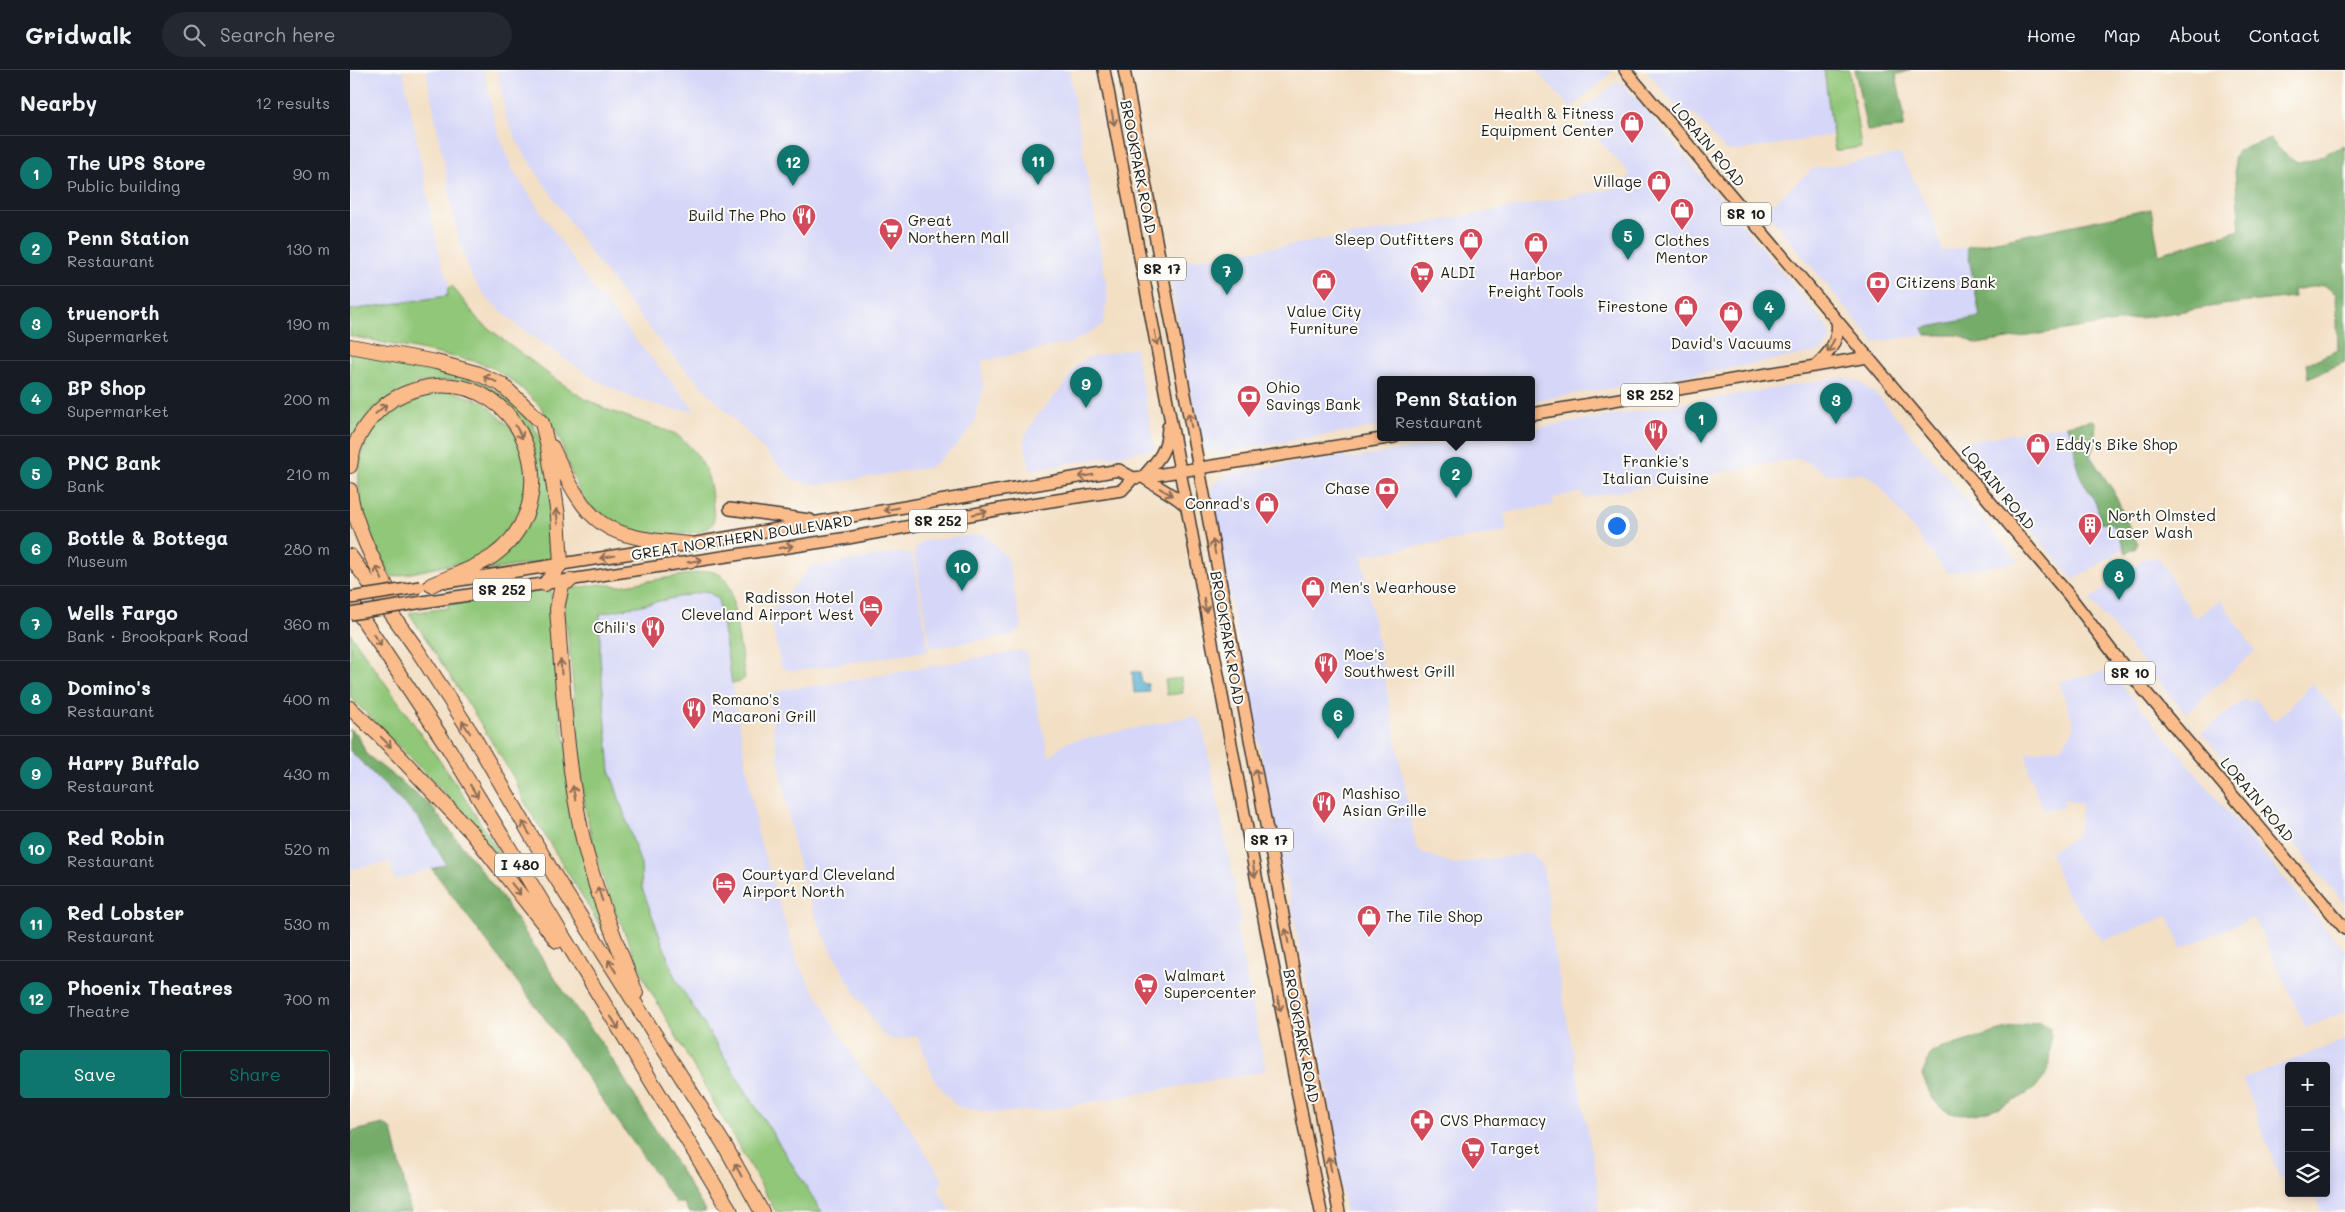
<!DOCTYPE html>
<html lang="en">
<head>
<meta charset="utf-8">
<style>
	:root { --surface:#171b24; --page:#242831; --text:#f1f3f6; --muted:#9ea1a6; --line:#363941; --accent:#0f766e }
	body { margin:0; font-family:Mali,sans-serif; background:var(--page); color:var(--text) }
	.controls { position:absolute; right:15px; bottom:15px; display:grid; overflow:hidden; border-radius:5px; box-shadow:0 2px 8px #0003 }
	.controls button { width:45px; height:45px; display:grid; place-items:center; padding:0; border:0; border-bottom:1px solid var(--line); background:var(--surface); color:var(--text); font:25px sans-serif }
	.you { position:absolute; left:1266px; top:455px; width:18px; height:18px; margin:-12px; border:4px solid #fff; border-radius:50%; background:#1a73e8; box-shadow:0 0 0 8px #1a73e833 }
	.badge { display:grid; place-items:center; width:32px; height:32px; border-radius:50%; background:var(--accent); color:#fff; font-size:16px; font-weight:700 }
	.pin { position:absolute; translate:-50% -41px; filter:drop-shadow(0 1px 2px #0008) }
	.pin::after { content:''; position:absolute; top:26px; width:18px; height:15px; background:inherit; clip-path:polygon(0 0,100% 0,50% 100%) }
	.popup { position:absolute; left:1027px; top:306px; width:158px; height:65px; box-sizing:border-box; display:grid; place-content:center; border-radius:5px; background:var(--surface); filter:drop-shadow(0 1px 4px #0005); font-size:16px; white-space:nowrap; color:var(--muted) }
	.popup b { font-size:19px; color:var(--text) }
	.popup::after { content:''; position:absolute; left:50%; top:100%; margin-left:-10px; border:10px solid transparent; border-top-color:var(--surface) }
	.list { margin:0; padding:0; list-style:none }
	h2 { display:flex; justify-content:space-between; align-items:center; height:65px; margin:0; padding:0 20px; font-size:21px }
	h2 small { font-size:16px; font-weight:400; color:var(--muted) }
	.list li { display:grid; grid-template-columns:32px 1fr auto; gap:15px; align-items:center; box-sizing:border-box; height:75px; padding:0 20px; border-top:1px solid var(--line) }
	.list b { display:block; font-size:19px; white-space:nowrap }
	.list p { margin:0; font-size:16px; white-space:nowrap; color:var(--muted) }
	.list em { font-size:16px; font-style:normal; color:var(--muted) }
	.actions { display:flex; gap:10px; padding:15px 20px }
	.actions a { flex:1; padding:11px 0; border:1px solid var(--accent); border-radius:5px; text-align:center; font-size:18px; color:var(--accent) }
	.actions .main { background:var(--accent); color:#fff }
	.icon { flex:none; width:28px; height:28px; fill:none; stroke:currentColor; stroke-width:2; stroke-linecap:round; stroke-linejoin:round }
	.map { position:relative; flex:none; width:1995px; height:1142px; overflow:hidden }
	header { display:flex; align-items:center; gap:30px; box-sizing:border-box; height:70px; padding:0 25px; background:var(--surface); border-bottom:1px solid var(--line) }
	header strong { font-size:24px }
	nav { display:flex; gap:28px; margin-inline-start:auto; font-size:18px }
	.search { width:350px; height:45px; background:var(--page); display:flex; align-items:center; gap:12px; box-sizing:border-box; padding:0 18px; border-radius:28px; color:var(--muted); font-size:19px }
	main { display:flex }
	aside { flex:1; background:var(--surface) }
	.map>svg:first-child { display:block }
	.built { fill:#d6d7f8 }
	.green { fill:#91c779; stroke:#56724a }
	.forest { fill:#74ac69; stroke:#486442 }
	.water { fill:#54aed2; stroke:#386577 }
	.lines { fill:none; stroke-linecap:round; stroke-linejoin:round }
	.primary-casing { stroke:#3c3935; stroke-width:14 }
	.highway-casing { stroke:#3c3935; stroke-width:16 }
	.primary { stroke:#fabc8b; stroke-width:11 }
	.highway { stroke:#fabc8b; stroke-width:14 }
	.primary-bridge-casing { stroke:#3c3935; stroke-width:14; stroke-linecap:butt }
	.primary-bridge { stroke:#fabc8b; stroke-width:11 }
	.oneway { stroke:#8b6c54 }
	.labels { text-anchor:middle; stroke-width:4; stroke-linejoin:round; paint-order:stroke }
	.shield { fill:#fdfcf7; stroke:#605f5e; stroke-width:1 }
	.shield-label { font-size:14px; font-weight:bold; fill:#1c1c1c }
	.poi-label { font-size:15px; fill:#1c1c1c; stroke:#fdfcf7; text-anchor:start }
	.street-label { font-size:15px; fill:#1c1c1c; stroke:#fdfcf7 }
</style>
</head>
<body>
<header>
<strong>Gridwalk</strong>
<div class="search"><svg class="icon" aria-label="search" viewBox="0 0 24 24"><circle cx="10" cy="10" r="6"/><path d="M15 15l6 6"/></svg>Search here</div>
<nav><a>Home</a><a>Map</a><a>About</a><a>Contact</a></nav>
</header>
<main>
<aside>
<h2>Nearby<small>12 results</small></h2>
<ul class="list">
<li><span class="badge">1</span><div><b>The UPS Store</b><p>Public building</p></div><em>90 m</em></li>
<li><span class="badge">2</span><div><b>Penn Station</b><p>Restaurant</p></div><em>130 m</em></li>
<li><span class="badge">3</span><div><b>truenorth</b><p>Supermarket</p></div><em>190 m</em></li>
<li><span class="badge">4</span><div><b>BP Shop</b><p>Supermarket</p></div><em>200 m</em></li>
<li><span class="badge">5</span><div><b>PNC Bank</b><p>Bank</p></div><em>210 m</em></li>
<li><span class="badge">6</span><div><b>Bottle &amp; Bottega</b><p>Museum</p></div><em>280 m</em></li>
<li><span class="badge">7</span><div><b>Wells Fargo</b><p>Bank · Brookpark Road</p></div><em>360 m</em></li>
<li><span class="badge">8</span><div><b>Domino's</b><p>Restaurant</p></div><em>400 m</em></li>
<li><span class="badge">9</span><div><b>Harry Buffalo</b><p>Restaurant</p></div><em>430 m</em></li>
<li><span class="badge">10</span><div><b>Red Robin</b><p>Restaurant</p></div><em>520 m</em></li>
<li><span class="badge">11</span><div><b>Red Lobster</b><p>Restaurant</p></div><em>530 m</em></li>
<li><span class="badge">12</span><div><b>Phoenix Theatres</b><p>Theatre</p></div><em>700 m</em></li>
</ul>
<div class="actions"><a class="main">Save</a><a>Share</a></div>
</aside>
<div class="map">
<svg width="1995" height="1142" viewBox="0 0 1995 1142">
	<rect width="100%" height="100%" fill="#fdfcf7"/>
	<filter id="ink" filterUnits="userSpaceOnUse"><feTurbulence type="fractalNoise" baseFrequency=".02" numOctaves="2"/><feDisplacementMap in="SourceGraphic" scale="10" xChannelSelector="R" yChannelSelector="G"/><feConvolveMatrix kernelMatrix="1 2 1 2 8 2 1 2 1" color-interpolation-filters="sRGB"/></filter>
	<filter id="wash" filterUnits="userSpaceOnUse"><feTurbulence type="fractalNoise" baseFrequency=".0096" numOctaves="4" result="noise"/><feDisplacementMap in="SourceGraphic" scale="20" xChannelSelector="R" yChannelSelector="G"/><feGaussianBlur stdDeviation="1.12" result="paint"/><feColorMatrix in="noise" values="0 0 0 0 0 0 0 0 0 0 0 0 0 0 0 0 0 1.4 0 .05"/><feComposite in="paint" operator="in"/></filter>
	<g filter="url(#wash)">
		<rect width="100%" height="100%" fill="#f3dfc4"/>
		<path class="built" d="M0 0H53L90 189 99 213 97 226 0 240Z
			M76 0H134L145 54 162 99 244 220 345 340H326L283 328 246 310 172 259 136 228 121 205 109 172Z
			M147 0H719L758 225 753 255 721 273 632 291 633 320 623 356 606 376 581 397 470 415 443 410 314 277 244 188 170 78 156 47Z
			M1186 0H1261L1262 2 1221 39Z
			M1296 0H1473L1483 65 1388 81 1375 80 1343 43 1336 48Z
			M1267 12H1271L1292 35 1466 243 1478 259 1480 266 1479 273 1471 281 1393 296 1181 331V309H1031V356L867 383 858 380 848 372 818 194 1061 156 1272 117 1280 104 1226 45Z
			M1550 84 1583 146 1592 181 1617 177 1630 247 1573 258 1576 265 1524 272 1415 141 1462 99Z
			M785 278 805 379 680 400 674 368 686 347 711 319 727 294 740 287Z
			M1493 307 1511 313 1531 329 1669 492 1597 503 1527 412 1514 404H1477L1450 388 1234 428 1232 422 1203 428 1204 435 1154 443 1157 461 1012 486 1066 776 1073 783 1104 794 1182 783 1193 797 1198 825 1200 860 1247 1109 1249 1131V1142H996L982 1070V1048L963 947 937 811 930 800 909 673 860 426 863 414 878 404 995 385 996 389 1134 367H1181V359Z
			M1730 353 1767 450 1780 475 1724 510 1608 373Z
			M634 464 657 487 672 557 662 566 581 578 564 482 572 471Z
			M552 482 562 485 579 581 443 601 431 597 420 544 461 497Z
			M1809 488 1845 548 1871 530 1905 581 1836 644 1740 530 1764 509 1794 489Z
			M356 521 368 528 408 764 448 894 513 1002 542 1030 593 1110 588 1118 601 1142H472L326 910 292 818 291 795 260 701 250 587V544Z
			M668 581 676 582 699 687 714 673 843 646 852 653 892 854 886 855 916 1001 696 1040 640 1043 606 1036 586 1012 567 966 544 970 533 965 505 923 480 879 463 840 445 781 418 629 426 622 435 619 474 615Z
			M1759 600 1995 881V942L1956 958 1904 848 1831 878 1818 846 1752 871 1715 822 1700 782 1727 766 1732 734 1713 728 1715 737 1693 740 1679 703 1677 683 1711 677 1725 657 1709 612Z
			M1962 614 1995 651V834L1852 663 1895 629 1900 632 1905 628 1925 652Z
			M0 681 69 749 97 794 45 810 40 792 0 799Z
			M1995 970V1142H1971L1965 1123H1976V996H1939V1105L1930 1109 1893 1009Z"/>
		<path class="green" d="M1474 0H1499L1511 77 1485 81Z
			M102 216 129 251 205 309 235 329 258 340 326 364C360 392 361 410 364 452L359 458 349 462 307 467 278 465 234 432 219 397 211 372 200 350 190 336 169 316 145 299 124 291 0 266V240L97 226 98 218Z
			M0 279C78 294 184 302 199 400 203 428 202 459 204 487L198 489V491L115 504 149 488 187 417 188 395 184 379 177 360 164 343 140 323 128 316 102 310 66 313 0 376Z
			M82 321H101L134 332 163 360 176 390 175 429 157 463 133 485 110 495 108 493 42 507C33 491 20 475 14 457 0 388 11 341 82 321Z
			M358 501C372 503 377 509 381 521L395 608 388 613H382L368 528 356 521 250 544V587L260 701 291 795 292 818 326 910 472 1142H426L296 913 257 821 244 777 235 737 217 556C209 543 214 531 221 519L250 514 269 516Z
			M201 519 210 647 260 867 254 862 175 733 164 708 121 638 59 543 98 538V534Z
			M0 563 104 711 165 808 91 719 0 627Z
			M831 608 833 623 817 625 815 610Z"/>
		<path class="forest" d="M1505 0H1560L1546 5 1554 44 1553 58 1517 61Z
			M1920 69C1927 76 1935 86 1943 90 1957 98 1980 79 1995 76V292L1958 308 1956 294 1988 280 1986 224 1974 215 1943 220 1944 227 1872 235 1627 274 1609 265H1576L1573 258 1630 247 1617 177 1801 139 1809 184 1890 160 1884 88 1889 80Z
			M1743 350 1746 353 1744 375 1740 386 1763 420 1783 466 1788 473 1785 479 1776 483 1763 454 1749 453C1751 431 1735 421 1728 400 1723 384 1727 371 1716 355Z
			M0 659 8 665 16 684 80 735 151 826 210 916 255 978 356 1142H339L334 1133H326L196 950 82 799 96 794 69 749 0 681Z
			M1689 952 1701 958C1700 972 1701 991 1696 1004 1687 1027 1624 1052 1601 1043 1583 1036 1579 1021 1572 1005L1581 982 1649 961Z
			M33 1054 42 1060 61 1142H0V1062Z"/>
		<path class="water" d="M782 602H790L792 613 798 614 799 622 784 623Z"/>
	</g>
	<g filter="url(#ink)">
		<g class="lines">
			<defs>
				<path id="primary" d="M754 0C828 380 895 762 971 1142
					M774 0 989 1142
					M1275 0 1718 524 1767 588 1995 859
					M1465 296C1478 285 1490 269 1487 251
					M1181 344 1518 287
					M793 407C809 389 817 381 818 357
					M793 407C805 416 829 427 838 438
					M380 439 460 450
					M97 512 340 474 769 400 783 408 793 407 1044 367
					M79 531 498 468 656 438 772 420 783 408"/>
				<path id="highway" d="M0 276 86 292 126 303 151 314 177 338 192 353 198 377 208 446 211 494 195 514
					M202 377C239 458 252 467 340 474
					M0 396C3 371 16 351 35 335 47 325 62 320 77 317 174 301 221 430 143 486 124 499 101 506 81 515
					M0 420C3 454 29 501 44 532
					M0 486 66 578 122 664 203 803 375 1076 412 1142
					M221 510 212 515 207 539C213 616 216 694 233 769 245 822 267 873 286 923
					M0 530 99 679 381 1142
					M0 638 30 666 122 763 207 871"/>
			</defs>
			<use href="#primary" class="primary-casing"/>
			<use href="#highway" class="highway-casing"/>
			<use href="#primary" class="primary"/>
			<use href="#highway" class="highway"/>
			<defs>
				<path id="primary-bridge" d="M0 528 70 517
					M0 544 79 531"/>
			</defs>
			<use href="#primary-bridge" class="primary-bridge-casing"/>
			<use href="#primary-bridge" class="primary-bridge"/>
		</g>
		<defs><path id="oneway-shaft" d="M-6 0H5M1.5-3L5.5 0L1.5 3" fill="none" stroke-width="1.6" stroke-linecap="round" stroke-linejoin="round" transform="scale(1.25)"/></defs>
		<g class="oneway">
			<use href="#oneway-shaft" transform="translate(763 48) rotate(79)"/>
			<use href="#oneway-shaft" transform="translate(806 268) rotate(79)"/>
			<use href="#oneway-shaft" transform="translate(1481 276) rotate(116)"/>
			<use href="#oneway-shaft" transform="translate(140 309) rotate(-155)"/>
			<use href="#oneway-shaft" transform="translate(31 339) rotate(-41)"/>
			<use href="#oneway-shaft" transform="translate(840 350) rotate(-101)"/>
			<use href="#oneway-shaft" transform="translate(169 362) rotate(62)"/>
			<use href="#oneway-shaft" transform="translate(736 406) rotate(170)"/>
			<use href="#oneway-shaft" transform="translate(816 422) rotate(31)"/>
			<use href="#oneway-shaft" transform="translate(541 439) rotate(171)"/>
			<use href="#oneway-shaft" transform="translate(630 443) rotate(-11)"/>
			<use href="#oneway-shaft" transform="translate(207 446) rotate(-96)"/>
			<use href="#oneway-shaft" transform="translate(436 477) rotate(-9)"/>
			<use href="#oneway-shaft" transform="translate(864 477) rotate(-101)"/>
			<use href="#oneway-shaft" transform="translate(257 487) rotate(171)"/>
			<use href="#oneway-shaft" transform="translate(345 491) rotate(-9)"/>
			<use href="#oneway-shaft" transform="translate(29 503) rotate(-116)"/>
			<use href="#oneway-shaft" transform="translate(855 535) rotate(80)"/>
			<use href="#oneway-shaft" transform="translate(27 570) rotate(56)"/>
			<use href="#oneway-shaft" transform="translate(211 597) rotate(-94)"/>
			<use href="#oneway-shaft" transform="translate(116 657) rotate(-123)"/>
			<use href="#oneway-shaft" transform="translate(36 672) rotate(46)"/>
			<use href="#oneway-shaft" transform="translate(907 706) rotate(-101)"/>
			<use href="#oneway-shaft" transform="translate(124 721) rotate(58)"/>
			<use href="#oneway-shaft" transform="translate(224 723) rotate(-100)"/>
			<use href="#oneway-shaft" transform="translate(176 758) rotate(-121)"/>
			<use href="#oneway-shaft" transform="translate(904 800) rotate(80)"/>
			<use href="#oneway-shaft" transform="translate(166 819) rotate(52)"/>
			<use href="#oneway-shaft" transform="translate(250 824) rotate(-108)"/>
			<use href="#oneway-shaft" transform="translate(937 866) rotate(-101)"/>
			<use href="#oneway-shaft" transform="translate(262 896) rotate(-122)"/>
			<use href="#oneway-shaft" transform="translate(929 934) rotate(79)"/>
			<use href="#oneway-shaft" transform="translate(265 953) rotate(58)"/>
			<use href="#oneway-shaft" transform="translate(980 1094) rotate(-101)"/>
			<use href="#oneway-shaft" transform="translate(388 1100) rotate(-119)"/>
		</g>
	</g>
	<defs>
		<symbol id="shop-pin" viewBox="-11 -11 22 30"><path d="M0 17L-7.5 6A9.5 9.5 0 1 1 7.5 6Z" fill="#d1495b" stroke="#fdfcf7"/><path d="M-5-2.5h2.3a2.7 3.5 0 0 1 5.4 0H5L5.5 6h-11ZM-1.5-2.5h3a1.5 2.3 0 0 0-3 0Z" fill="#fff"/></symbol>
		<symbol id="restaurant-pin" viewBox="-11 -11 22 30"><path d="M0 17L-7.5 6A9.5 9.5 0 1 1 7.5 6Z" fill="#d1495b" stroke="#fdfcf7"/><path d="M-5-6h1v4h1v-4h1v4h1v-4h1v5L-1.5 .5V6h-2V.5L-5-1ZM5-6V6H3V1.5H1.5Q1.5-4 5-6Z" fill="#fff"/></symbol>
		<symbol id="supermarket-pin" viewBox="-11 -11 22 30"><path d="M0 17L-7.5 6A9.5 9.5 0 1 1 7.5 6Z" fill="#d1495b" stroke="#fdfcf7"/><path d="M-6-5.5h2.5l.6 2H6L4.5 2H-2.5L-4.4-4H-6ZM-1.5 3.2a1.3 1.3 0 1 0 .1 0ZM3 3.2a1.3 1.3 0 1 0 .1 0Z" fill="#fff"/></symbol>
		<symbol id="bank-pin" viewBox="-11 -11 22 30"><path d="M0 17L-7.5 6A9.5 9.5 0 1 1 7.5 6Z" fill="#d1495b" stroke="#fdfcf7"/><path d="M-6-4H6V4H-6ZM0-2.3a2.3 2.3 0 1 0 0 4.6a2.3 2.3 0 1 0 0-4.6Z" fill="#fff"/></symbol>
		<symbol id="building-pin" viewBox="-11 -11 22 30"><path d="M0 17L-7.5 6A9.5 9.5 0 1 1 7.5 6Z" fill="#d1495b" stroke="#fdfcf7"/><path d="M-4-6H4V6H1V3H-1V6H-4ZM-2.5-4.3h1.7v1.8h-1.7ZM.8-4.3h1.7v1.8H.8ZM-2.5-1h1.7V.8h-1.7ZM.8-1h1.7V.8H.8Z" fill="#fff"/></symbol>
		<symbol id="hotel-pin" viewBox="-11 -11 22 30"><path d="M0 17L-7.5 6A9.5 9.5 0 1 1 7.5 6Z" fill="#d1495b" stroke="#fdfcf7"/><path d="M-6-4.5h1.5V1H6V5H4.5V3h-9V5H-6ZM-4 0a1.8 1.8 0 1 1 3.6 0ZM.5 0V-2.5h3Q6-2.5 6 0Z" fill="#fff"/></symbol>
		<symbol id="pharmacy-pin" viewBox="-11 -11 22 30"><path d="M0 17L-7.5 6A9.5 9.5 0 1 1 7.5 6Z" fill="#d1495b" stroke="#fdfcf7"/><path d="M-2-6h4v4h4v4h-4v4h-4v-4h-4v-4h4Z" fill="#fff"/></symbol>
	</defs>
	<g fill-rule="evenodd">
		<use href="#shop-pin" x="1268" y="39" width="28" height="38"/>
		<use href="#shop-pin" x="1295" y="98" width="28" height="38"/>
		<use href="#shop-pin" x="1318" y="126" width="28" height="38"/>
		<use href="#restaurant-pin" x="440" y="132" width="28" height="38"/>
		<use href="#supermarket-pin" x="527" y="146" width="28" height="38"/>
		<use href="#shop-pin" x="1107" y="156" width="28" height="38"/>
		<use href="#shop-pin" x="1172" y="160" width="28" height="38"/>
		<use href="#supermarket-pin" x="1058" y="189" width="28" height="38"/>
		<use href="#shop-pin" x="960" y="197" width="28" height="38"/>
		<use href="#bank-pin" x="1514" y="199" width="28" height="38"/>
		<use href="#shop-pin" x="1322" y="223" width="28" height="38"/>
		<use href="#shop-pin" x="1367" y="229" width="28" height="38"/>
		<use href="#bank-pin" x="885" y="313" width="28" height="38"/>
		<use href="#restaurant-pin" x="1292" y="347" width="28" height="38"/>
		<use href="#shop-pin" x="1674" y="361" width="28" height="38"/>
		<use href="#bank-pin" x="1023" y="405" width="28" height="38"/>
		<use href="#shop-pin" x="903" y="420" width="28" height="38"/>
		<use href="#building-pin" x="1726" y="441" width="28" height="38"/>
		<use href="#shop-pin" x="949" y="504" width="28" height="38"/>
		<use href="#hotel-pin" x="507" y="523" width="28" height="38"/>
		<use href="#restaurant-pin" x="289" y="544" width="28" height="38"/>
		<use href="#restaurant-pin" x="962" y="580" width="28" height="38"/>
		<use href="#restaurant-pin" x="330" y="625" width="28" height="38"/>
		<use href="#restaurant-pin" x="960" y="719" width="28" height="38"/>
		<use href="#hotel-pin" x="360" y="800" width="28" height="38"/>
		<use href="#shop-pin" x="1005" y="833" width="28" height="38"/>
		<use href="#supermarket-pin" x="782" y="901" width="28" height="38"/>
		<use href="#pharmacy-pin" x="1058" y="1037" width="28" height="38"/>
		<use href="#supermarket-pin" x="1109" y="1065" width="28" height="38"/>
	</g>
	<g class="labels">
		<g class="shield">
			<rect x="1371" y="132.5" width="50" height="23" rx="4"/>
			<rect x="788" y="187.5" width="48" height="23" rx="4"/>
			<rect x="1271" y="313.5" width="58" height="23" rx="4"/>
			<rect x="559" y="439.5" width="58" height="23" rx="4"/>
			<rect x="123" y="508.5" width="58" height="23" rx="4"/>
			<rect x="1755" y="591.5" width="50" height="23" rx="4"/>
			<rect x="895" y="758.5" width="48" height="23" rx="4"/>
			<rect x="145" y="783.5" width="50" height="23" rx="4"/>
		</g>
		<g class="shield-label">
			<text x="1396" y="149">SR 10</text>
			<text x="812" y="204">SR 17</text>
			<text x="1300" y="330">SR 252</text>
			<text x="588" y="456">SR 252</text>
			<text x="152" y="525">SR 252</text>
			<text x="1780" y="608">SR 10</text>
			<text x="919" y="775">SR 17</text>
			<text x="170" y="800">I 480</text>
		</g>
		<g class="poi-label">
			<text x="1264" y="49" text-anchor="end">Health &amp; Fitness<tspan x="1264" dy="17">Equipment Center</tspan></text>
			<text x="1292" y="117" text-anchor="end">Village</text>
			<text x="436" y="151" text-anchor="end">Build The Pho</text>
			<text x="558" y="156">Great<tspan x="558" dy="17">Northern Mall</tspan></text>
			<text x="1104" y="175" text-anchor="end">Sleep Outfitters</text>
			<text x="1332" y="176" text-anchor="middle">Clothes<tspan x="1332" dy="17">Mentor</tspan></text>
			<text x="1090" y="208">ALDI</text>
			<text x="1186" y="210" text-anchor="middle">Harbor<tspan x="1186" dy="17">Freight Tools</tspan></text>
			<text x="1546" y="218">Citizens Bank</text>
			<text x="1318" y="242" text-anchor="end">Firestone</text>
			<text x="974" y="247" text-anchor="middle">Value City<tspan x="974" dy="17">Furniture</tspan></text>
			<text x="1381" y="279" text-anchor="middle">David's Vacuums</text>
			<text x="916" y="323">Ohio<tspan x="916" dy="17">Savings Bank</tspan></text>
			<text x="1706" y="380">Eddy's Bike Shop</text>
			<text x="1306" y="397" text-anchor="middle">Frankie's<tspan x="1306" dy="17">Italian Cuisine</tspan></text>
			<text x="1020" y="424" text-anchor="end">Chase</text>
			<text x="900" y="439" text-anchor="end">Conrad's</text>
			<text x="1758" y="451">North Olmsted<tspan x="1758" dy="17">Laser Wash</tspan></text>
			<text x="980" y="523">Men's Wearhouse</text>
			<text x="504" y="533" text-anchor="end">Radisson Hotel<tspan x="504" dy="17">Cleveland Airport West</tspan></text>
			<text x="286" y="563" text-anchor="end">Chili's</text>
			<text x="994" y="590">Moe's<tspan x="994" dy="17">Southwest Grill</tspan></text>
			<text x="362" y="635">Romano's<tspan x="362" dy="17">Macaroni Grill</tspan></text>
			<text x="992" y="729">Mashiso<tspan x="992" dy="17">Asian Grille</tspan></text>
			<text x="392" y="810">Courtyard Cleveland<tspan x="392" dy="17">Airport North</tspan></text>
			<text x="1036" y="852">The Tile Shop</text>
			<text x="814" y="911">Walmart<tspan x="814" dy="17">Supercenter</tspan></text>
			<text x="1090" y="1056">CVS Pharmacy</text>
			<text x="1140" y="1084">Target</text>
		</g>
		<g class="street-label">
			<text transform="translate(1358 75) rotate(50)" y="5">LORAIN ROAD</text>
			<text transform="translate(788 97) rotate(79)" y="5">BROOKPARK ROAD</text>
			<text transform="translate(1648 418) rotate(50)" y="5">LORAIN ROAD</text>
			<text transform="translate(392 468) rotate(-9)" y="5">GREAT NORTHERN BOULEVARD</text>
			<text transform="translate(877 568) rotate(80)" y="5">BROOKPARK ROAD</text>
			<text transform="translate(1907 730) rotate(50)" y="5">LORAIN ROAD</text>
			<text transform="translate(951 966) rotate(79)" y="5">BROOKPARK ROAD</text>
		</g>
	</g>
</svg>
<div class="controls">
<button>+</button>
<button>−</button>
<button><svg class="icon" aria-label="layers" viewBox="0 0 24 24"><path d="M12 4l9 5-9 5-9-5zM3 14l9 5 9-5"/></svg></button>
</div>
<div class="you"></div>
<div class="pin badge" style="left:1351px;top:373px">1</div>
<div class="pin badge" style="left:1106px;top:428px">2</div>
<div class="popup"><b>Penn Station</b>Restaurant</div>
<div class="pin badge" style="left:1486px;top:354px">3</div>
<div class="pin badge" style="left:1419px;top:261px">4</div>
<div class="pin badge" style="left:1278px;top:190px">5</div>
<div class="pin badge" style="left:988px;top:669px">6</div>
<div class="pin badge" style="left:877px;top:225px">7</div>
<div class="pin badge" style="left:1769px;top:530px">8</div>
<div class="pin badge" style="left:736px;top:338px">9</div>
<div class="pin badge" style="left:612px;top:521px">10</div>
<div class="pin badge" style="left:688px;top:115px">11</div>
<div class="pin badge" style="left:443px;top:116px">12</div>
</div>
</main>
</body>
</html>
